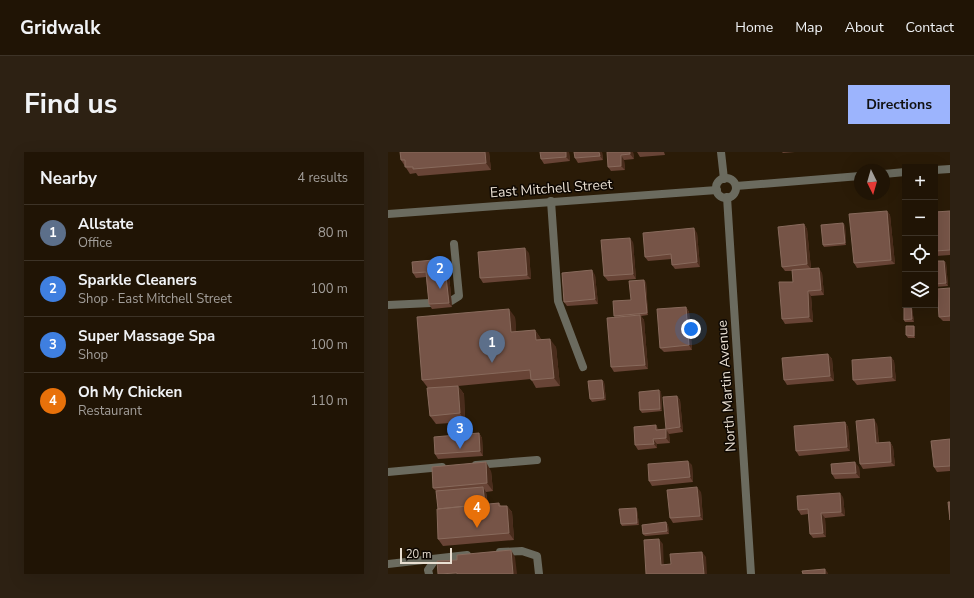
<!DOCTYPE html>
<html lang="en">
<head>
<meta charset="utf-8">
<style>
	:root { --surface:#201405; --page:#2d2113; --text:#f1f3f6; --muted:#a29e9a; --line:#3d3327; --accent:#9cb4fd }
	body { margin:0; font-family:"Nunito Sans",sans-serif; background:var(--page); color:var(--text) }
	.controls { position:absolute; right:12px; top:12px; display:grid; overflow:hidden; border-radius:0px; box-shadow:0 4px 16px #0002 }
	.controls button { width:36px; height:36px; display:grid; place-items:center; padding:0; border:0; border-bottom:1px solid var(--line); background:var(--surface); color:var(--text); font:20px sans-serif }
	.compass { position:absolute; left:466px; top:12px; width:36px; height:36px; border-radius:50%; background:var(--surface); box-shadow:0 4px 16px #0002; rotate:175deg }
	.scale { position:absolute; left:12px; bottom:10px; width:52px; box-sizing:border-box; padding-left:4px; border:2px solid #e9dfd2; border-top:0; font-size:11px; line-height:14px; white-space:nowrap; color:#e9dfd2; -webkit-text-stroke:3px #0d0702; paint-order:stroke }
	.you { position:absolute; left:303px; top:177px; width:14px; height:14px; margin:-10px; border:3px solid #fff; border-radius:50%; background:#1a73e8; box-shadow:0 0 0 6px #1a73e833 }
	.badge { display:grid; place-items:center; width:26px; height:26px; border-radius:50%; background:var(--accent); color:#fff; font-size:13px; font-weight:700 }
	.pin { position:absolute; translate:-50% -33px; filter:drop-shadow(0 1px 2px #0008) }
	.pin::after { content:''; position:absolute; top:21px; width:14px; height:12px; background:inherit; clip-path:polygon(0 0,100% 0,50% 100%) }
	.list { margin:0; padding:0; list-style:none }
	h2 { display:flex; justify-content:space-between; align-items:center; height:52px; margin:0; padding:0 16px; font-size:17px }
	h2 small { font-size:13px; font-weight:400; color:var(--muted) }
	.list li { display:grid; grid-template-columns:26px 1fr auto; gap:12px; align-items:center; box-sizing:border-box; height:56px; padding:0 16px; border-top:1px solid var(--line) }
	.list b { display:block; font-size:15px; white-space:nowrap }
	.list p { margin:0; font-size:13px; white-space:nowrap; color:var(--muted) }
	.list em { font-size:13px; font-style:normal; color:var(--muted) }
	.icon { flex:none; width:22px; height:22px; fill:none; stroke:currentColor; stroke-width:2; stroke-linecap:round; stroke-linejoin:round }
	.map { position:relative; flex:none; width:562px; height:422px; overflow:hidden; border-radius:0px }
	header { display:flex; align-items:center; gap:24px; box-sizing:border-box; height:56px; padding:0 20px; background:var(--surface); border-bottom:1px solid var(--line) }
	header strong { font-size:19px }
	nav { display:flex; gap:22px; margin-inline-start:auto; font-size:14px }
	.intro { display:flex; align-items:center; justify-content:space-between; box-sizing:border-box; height:96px; padding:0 24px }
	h1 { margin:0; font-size:28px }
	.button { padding:10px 18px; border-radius:0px; background:var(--accent); color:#111; font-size:14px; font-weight:700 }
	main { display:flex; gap:24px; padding:0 24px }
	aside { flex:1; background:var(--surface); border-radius:0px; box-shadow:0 4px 16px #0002 }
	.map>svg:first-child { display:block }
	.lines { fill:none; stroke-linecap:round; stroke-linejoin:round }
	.lane { stroke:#6b6b5f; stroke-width:8 }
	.street { stroke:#6b6b5f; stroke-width:8 }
	.wall { fill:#684436 }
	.shaded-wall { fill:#492c1c }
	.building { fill:#765447; stroke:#886a5c }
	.labels { text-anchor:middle; stroke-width:3; stroke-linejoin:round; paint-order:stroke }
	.street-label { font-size:14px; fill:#e9dfd2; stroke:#0d0702 }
</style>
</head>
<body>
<header>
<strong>Gridwalk</strong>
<nav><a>Home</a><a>Map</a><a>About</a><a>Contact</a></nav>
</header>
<div class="intro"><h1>Find us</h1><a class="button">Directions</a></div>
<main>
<aside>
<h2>Nearby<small>4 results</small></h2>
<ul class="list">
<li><span class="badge" style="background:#5c6f8a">1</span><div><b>Allstate</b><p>Office</p></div><em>80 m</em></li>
<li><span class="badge" style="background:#3f7fe0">2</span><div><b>Sparkle Cleaners</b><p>Shop · East Mitchell Street</p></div><em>100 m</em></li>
<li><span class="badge" style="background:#3f7fe0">3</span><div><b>Super Massage Spa</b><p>Shop</p></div><em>100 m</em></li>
<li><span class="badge" style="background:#e8710a">4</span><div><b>Oh My Chicken</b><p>Restaurant</p></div><em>110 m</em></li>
</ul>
</aside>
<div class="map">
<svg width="562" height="422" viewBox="0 0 562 422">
	<rect width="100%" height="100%" fill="#2a1b07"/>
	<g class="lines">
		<path class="lane" d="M328 36a10 10 0 1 1 20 0a10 10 0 1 1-20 0Z
			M163 49 170 149 195 215
			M63 149 71 144 66 92
			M0 153 43 151
			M88 313 149 308
			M0 320 54 315
			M112 400 134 399 149 404 151 422
			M0 412 79 403
			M41 422 40 418 47 408"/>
		<path class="street" d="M333 0 336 27
			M547 18 562 17
			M496 22 517 20
			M348 34 472 24
			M339 45 363 422
			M0 62 329 38"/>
	</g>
	<path class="wall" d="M12 0H101L103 18 30 24 28 21 22 22 13 8Z
		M181 0 182 9 156 12 153 7Z
		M214 0 215 8 190 11 187 6Z
		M219 0H245L246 7 236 8 237 18 223 19 220 15Z
		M249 0H276L277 3 252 5Z
		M394 0H407L395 1Z
		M499 59 502 63 507 112 469 116 466 111Z
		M562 59V103L548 104 547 103V60Z
		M416 72 419 77 423 117 434 121 436 143 423 144 425 170 397 172 394 167 405 130 404 119H397L394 115Z
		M457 73 458 93 436 95 435 93Z
		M309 81 312 115 287 117 284 113V107L260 109 257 105Z
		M245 90 248 127 220 129 216 124Z
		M141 101 143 127 95 131 92 126Z
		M547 109H556L558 111 560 134 547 135Z
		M60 112 64 155 44 157 41 152 38 125 28 126 25 121Z
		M207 123 210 152 179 154 176 150Z
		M258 130 260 163 253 164 256 168 260 217 226 220 223 215 227 165 226 164 243 148Z
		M562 136V169H555L551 165Z
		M523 154 524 156 526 170H517L516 168Z
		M298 155 301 160 304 198 276 200 272 196Z
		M127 165 128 180 147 178 153 187 168 195 172 234 148 236 143 227 70 234 76 242 77 270 48 272 42 264 40 236 34 228Z
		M526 174 527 176V186H520L518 183Z
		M440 202 444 207 446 229 399 233 396 228Z
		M503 205 506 209 508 229 469 233 465 228Z
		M214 228 216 230 218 248 204 250 202 247Z
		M271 238 273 240 274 259 254 261 252 258Z
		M289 244 292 248 295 280 281 282 278 277Z
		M457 270 460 275 462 299 411 304 408 299Z
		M489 272 491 291 502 290 505 295 507 314 475 317 472 312Z
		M278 277 281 282 282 291 269 292V296L250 298 247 293 271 278Z
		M91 281 94 286 95 304 50 307 47 302Z
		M562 287V319L549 320 546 315Z
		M304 313 305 330 264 334 261 329Z
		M471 315 472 326 447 327 444 322Z
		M103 319 105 339 98 340 100 352 111 351 113 354H119L124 360 126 388 55 394 50 387V357L48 339 45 336Z
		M313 340 315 368 285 371 282 366Z
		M455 345 457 364 437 366 438 385 425 386 422 382 420 362 413 363 410 358Z
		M249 358 251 373 234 374 233 372Z
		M278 370 280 373 281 382 257 384 255 382Z"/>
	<path class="shaded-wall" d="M97 0H101L103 18 98 11Z
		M178 0H181L182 9 178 5Z
		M211 0H214L215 8 212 4Z
		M242 0H245L246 7 242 2Z
		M233 3 236 8 237 18 233 14Z
		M499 59 502 63 507 112 503 108Z
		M455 71 457 73 458 93 457 91Z
		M416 72 419 77 423 117 419 112Z
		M306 76 309 81 312 115 309 110Z
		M242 86 245 90 248 127 245 122Z
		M137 96 141 101 143 127 139 123Z
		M56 107 60 112 64 155 61 151Z
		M556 109 558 111 560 134 558 131Z
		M431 116 434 121 436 143 433 138Z
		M204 118 207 123 210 152 207 147Z
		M256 128 258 130 260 163 259 161Z
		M420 139 423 144 425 170 421 165Z
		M523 154 524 156 526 170 524 167Z
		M298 155 301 160 304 198 301 193Z
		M121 157 127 165 129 189 123 180Z
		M252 163 256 168 260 217 257 213Z
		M526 174 527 176V186L526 184Z
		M147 178 153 187 154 196 148 188Z
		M162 187 168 195 172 234 166 226Z
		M440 202 444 207 446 229 442 224Z
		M503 205 506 209 508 229 504 225Z
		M214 228 216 230 218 248 216 246Z
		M70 234 76 242 77 270 72 261Z
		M271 238 273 240 274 259 272 257Z
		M289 244 292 248 295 280 292 275Z
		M486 267 489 272 491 296 488 291Z
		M457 270 460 275 462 299 459 295Z
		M268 273 271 278H268Z
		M278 277 281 282 282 291 278 286Z
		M91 281 94 286 95 304 92 299Z
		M265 287 269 292V296L266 292Z
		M502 290 505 295 507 314 503 310Z
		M300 309 304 313 305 330 302 325Z
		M98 310 103 319 105 339 99 331Z
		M467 310 471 315 472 326 468 321Z
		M95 335 98 340 100 359 97 355Z
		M309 335 313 340 315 368 312 364Z
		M452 341 455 345 457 364 453 360Z
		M119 354 124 360 126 388 121 381Z
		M248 356 249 358 251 373 249 371Z
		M433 361 437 366 438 385 435 381Z
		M278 370 280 373 281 382 279 379Z
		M271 387 275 392 276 418 273 413Z
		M123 398 127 405 129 422H125Z
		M314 400 318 405 319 422H316Z
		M437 417 440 421V422H437Z"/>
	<path class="building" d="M12 0H97L98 11 25 17V15H17V8H13Z
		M152 0H178V5L153 7Z
		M186 0H211L212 4 187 6Z
		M219 0H242V2L233 3V14L220 15Z
		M499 59 503 108 466 111 461 62Z
		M562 59V98L547 99V60Z
		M455 71 457 91 435 93 433 73Z
		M416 72 419 112 394 115 390 75Z
		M306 76 309 110 284 113 283 102 257 105 255 81Z
		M242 86 245 122 216 124 213 88Z
		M137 96 139 123 92 126 90 100Z
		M56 107 61 151 41 152 38 120 25 121 24 110Z
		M547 109H556L558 131 547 132Z
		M431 116 433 138 420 139 421 165 394 167 391 130H405L404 118Z
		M204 118 207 147 176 150 174 121Z
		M256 128 259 161 226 164 225 149 243 148 241 129Z
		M562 136V164L551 165 549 137Z
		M523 154 524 167 516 168V155Z
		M298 155 301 193 272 196 269 157Z
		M121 157 123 180 147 178 148 188 162 187 166 226 143 228 142 218 34 228 29 165Z
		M252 163 257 213 223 215 219 166Z
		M518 174H526V184L518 183Z
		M440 202 442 224 396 228 394 206Z
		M503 205 504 225 465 228 464 208Z
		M214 228 216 246 202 247 200 229Z
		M70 234 72 261 42 264 39 236Z
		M271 238 272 257 252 258 251 240Z
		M289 244 292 275 278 277 275 245Z
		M486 267 488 291 502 290 503 310 472 312 468 269Z
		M457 270 459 295 408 299 406 274Z
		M268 273V278L278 277V286L265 287 266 292 247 293 246 275Z
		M91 281 92 299 47 302 46 285Z
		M562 287V314L546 315 543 289Z
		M300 309 302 325 261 329 260 312Z
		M98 310 99 331 45 336 44 315Z
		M467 310 468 321 444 322 443 312Z
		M95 335 97 352 50 357 48 339Z
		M309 335 312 364 282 366 279 338Z
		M452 341 453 360 433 361 435 381 422 382 420 357 410 358 409 344Z
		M560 350H562V368Z
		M111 351V354H119L121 381 50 387 49 357Z
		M248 356 249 371 233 372 231 357Z
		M278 370 279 379 255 382 254 373Z
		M271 387 273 413 283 412 282 402 314 400 316 422H258L256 388Z
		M123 398 125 422H69V421L50 422 49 409 69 408V403Z
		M437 417V422H415L414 419Z"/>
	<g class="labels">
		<g class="street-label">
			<text transform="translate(163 36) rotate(-4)" y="5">East Mitchell Street</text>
			<text transform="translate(338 234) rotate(-94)" y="5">North Martin Avenue</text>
		</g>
	</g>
</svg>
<div class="controls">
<button>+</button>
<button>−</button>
<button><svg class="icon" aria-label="locate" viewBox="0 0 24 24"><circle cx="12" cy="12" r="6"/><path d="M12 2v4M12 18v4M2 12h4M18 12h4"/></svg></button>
<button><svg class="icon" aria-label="layers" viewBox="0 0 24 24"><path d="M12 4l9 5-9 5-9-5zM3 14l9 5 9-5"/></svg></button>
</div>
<svg class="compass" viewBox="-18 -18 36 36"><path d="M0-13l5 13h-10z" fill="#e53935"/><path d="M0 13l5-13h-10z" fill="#a29e9a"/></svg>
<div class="scale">20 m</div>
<div class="you"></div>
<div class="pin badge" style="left:104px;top:211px;background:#5c6f8a">1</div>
<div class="pin badge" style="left:52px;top:137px;background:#3f7fe0">2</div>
<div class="pin badge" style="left:72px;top:297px;background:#3f7fe0">3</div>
<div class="pin badge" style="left:89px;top:376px;background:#e8710a">4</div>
</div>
</main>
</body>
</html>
